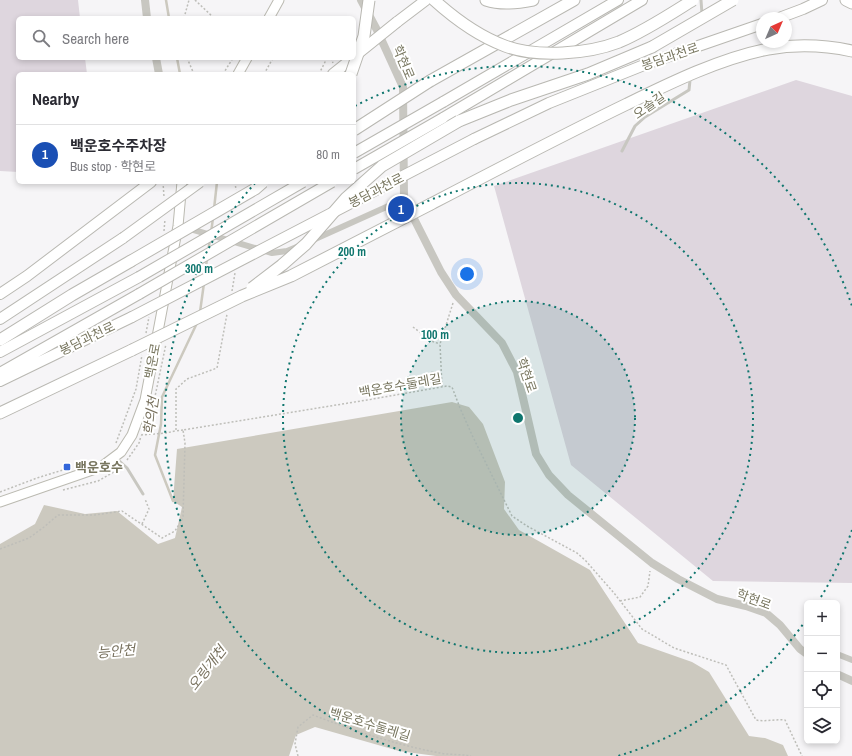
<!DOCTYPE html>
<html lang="en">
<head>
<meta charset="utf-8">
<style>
	:root { --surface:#fff; --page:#f7f7f7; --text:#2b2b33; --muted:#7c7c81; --line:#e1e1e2; --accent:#db2777 }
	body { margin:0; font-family:"Archivo Narrow","Noto Sans KR",sans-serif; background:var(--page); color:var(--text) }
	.controls { position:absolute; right:12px; bottom:12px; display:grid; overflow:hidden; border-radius:6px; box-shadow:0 2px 6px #0003 }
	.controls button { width:36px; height:36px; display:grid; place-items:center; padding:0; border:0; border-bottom:1px solid var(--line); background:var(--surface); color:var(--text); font:20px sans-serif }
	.compass { position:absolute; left:756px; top:12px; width:36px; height:36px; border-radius:50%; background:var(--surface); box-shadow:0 2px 6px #0003; rotate:44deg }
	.you { position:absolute; left:467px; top:274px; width:14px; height:14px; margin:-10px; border:3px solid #fff; border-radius:50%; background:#1a73e8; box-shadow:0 0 0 6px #1a73e833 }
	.badge { display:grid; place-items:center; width:26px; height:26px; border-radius:50%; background:var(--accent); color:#fff; font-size:13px; font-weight:700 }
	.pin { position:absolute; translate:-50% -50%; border:2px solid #fff; box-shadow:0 1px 4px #0006 }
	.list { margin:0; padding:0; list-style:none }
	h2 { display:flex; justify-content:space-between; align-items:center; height:52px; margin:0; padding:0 16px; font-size:17px }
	h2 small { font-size:13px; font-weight:400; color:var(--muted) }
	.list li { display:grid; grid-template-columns:26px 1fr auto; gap:12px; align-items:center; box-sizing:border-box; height:60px; padding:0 16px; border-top:1px solid var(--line) }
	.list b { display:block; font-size:15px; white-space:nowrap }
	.list p { margin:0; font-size:13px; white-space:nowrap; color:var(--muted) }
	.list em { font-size:13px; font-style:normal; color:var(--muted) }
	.icon { flex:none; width:22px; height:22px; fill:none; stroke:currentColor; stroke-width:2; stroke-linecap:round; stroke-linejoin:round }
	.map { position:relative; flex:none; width:852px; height:756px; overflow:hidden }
	.search { position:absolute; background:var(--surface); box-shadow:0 2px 6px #0003; left:16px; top:16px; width:340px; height:44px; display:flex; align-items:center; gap:10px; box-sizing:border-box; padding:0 14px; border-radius:6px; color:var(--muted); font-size:15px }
	.panel { position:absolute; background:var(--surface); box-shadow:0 2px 6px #0003; left:16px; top:72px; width:340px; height:112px; border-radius:6px }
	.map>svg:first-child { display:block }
	.green { fill:#ded6de }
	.water { fill:#ccc9bf }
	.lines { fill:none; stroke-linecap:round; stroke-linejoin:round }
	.stream { stroke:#ccc9bf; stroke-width:2.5 }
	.building { fill:#b8b6aa; stroke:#d8d7d9 }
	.secondary-casing { stroke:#bbbab1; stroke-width:11 }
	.trunk-casing { stroke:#b9b8b2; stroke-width:12 }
	.motorway-casing { stroke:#b9b8b2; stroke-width:13 }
	.path { stroke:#bebeb9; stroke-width:1.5; stroke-dasharray:2 2; stroke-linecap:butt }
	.service { stroke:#c8c7c1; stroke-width:3 }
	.minor { stroke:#c8c7c1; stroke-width:6 }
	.tertiary { stroke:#c8c7c1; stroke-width:8 }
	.secondary { stroke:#fff; stroke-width:9 }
	.trunk { stroke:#fff; stroke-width:10 }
	.motorway { stroke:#fff; stroke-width:11 }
	.trunk-bridge-casing { stroke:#b9b8b2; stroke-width:12; stroke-linecap:butt }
	.motorway-bridge-casing { stroke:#b9b8b2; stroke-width:13; stroke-linecap:butt }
	.trunk-bridge { stroke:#fff; stroke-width:10 }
	.motorway-bridge { stroke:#fff; stroke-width:11 }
	.ring { fill:none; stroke:#0f766e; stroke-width:2; stroke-dasharray:2 4 }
	.poi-dot { fill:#3366da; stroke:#fff; stroke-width:1.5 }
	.labels { text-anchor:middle; stroke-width:4; stroke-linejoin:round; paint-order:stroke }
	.street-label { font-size:13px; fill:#78765f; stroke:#fff }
	.poi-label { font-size:13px; font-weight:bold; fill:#78765f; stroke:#fff; text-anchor:start }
	.water-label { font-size:14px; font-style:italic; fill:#79725f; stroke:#fff }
	.centre { fill:#0f766e; stroke:#fff; stroke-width:2 }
	.ring-label { font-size:12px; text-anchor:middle; font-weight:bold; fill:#0f766e; stroke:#fff; stroke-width:4; stroke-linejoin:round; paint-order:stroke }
</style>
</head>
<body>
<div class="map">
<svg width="852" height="756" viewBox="0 0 852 756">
	<rect width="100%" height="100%" fill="#f6f5f7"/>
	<path class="green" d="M0 0H78L80 18H18V58H85L87 74H18V172L0 171Z
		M796 80 852 96V583L713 581 571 465 494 186Z"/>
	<path class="water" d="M452 402 469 407 483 424 505 482 504 509 519 530 590 570 638 643 692 662 709 672 749 736 765 738 783 745 788 756H436L399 751 315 727 296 735 289 756H0V544L35 524 44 505 85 514 117 511 158 544 175 538 182 507 173 501 177 449Z"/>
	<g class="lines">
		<path class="stream" d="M166 0 169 18
			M177 58 180 74
			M214 209 217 182
			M211 233 213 218
			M208 251 210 240
			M205 277 207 258
			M200 312 204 283
			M176 500 173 501 155 455 161 424 162 397 197 323"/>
	</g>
	<path class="building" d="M431 372H439L438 383H430Z"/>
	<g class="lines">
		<defs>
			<path id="secondary" d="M269 18 279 0
				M238 74 247 58
				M0 502 101 467 121 452 132 435 145 400 178 226 182 182"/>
			<path id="trunk" d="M779 18 803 9 822 0
				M397 22 426 0
				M333 74 353 58
				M443 102 618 0
				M443 118 642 0
				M474 139 549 103 649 63 762 24
				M0 294 27 276 151 182
				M0 319 123 238
				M0 352 139 277
				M0 373 139 294
				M0 381 132 317"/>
			<path id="motorway" d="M486 0C501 5 517 3 533 0
				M846 0 852 3
				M430 81 574 0
				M459 121 511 100 588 74 652 47
				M431 204C496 170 561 136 627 104 670 83 721 58 768 49 796 44 824 45 852 51
				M0 340 72 295 131 261
				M0 413 132 350"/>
		</defs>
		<use href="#secondary" class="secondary-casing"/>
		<use href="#trunk" class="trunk-casing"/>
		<use href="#motorway" class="motorway-casing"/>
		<path class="path" d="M195 0 214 18
			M184 18 189 0
			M187 58 194 74
			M331 58 333 63
			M223 74 233 58
			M264 74 273 58
			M319 74 327 58
			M163 182 164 197
			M235 182 236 190
			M164 231 165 219
			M232 291 235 273
			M413 327 431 341 440 344
			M146 333 149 317
			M442 387 440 344 453 303
			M145 425 153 406 166 344
			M183 430 176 431V389L187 379 217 368 227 314
			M141 435 166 433 175 431
			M116 443 136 389 142 355
			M127 460 139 443 141 436
			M63 490 98 481 119 469
			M0 492 37 478 66 469
			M142 524 149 509 145 499
			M0 549 29 538 44 527 58 515H95L122 511 162 538 175 531 183 518 185 443 183 430 367 400 447 386 452 387 460 408 472 435 512 516 527 526 577 553 586 561 614 593 642 629 674 648 726 665 756 720C765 722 775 719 785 720L802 756
			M620 601 640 597 648 586 650 571
			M298 756 295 744 298 727 313 715C355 731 397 745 440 753 450 755 461 754 471 756"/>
		<path class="service" d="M701 0 702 14
			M622 151 635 126 645 117 689 90 690 80
			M116 458 127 468 143 494"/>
		<path class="minor" d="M187 228 272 253 287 251 299 246
			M313 240 404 199
			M837 654 852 660"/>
		<path class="tertiary" d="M145 0 147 18
			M361 0 377 30 403 87 404 199 441 272 456 295 502 343 517 372 536 454 549 475 568 495 652 563 678 579 717 599 746 606 766 613 780 625 800 649 807 654
			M156 58 159 74
			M837 674 852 681"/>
		<use href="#secondary" class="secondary"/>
		<use href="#trunk" class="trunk"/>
		<use href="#motorway" class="motorway"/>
		<defs>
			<path id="trunk-bridge" d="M356 55 397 22
				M354 153 443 102
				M354 169 443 118
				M123 238 200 182
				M139 277 303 182
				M139 294 332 182
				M132 317 474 139"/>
			<path id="motorway-bridge" d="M434 0C455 19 478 36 505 46 537 58 588 54 619 42 645 31 669 15 693 0
				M652 47 733 0
				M351 74 364 36 369 0
				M354 130 430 81
				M131 261 255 189 263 182
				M252 288 282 265 306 244 346 198 382 166 459 121
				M132 350 242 296 291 276 431 204"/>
		</defs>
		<use href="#trunk-bridge" class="trunk-bridge-casing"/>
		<use href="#motorway-bridge" class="motorway-bridge-casing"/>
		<use href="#trunk-bridge" class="trunk-bridge"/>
		<use href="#motorway-bridge" class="motorway-bridge"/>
	</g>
	<circle cx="518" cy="418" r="117" fill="#0f766e" fill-opacity=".12"/>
	<g class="ring">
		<circle cx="518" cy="418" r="117"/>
		<circle cx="518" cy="418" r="235"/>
		<path d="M852 530A352 352 0 0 1 818 602M806 620A352 352 0 0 1 618 756M418 756A352 352 0 0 1 256 182M355 106A352 352 0 0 1 852 306"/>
	</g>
	<rect class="poi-dot" x="63" y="463" width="8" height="8" rx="2"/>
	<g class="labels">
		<g class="street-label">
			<text transform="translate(670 56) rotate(-19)" y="5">봉담과천로</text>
			<text transform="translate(404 62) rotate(67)" y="5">학현로</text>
			<text transform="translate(649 105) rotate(-35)" y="5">오솔길</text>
			<text transform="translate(376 190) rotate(-27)" y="5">봉담과천로</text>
			<text transform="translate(87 338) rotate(-26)" y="5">봉담과천로</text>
			<text transform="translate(152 361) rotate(-79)" y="5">백운로</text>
			<text transform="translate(527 375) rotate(71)" y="5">학현로</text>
			<text transform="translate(400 385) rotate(-10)" y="5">백운호수둘레길</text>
			<text transform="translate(754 599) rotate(20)" y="5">학현로</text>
			<text transform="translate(370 724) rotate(17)" y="5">백운호수둘레길</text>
		</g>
		<g class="poi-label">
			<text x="75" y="472">백운호수</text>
		</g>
		<g class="water-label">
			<text transform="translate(151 416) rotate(-82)" y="5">학의천</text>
			<text transform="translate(116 651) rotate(-5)" y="5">능안천</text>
			<text transform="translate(207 668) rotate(-52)" y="5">오링개천</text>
		</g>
	</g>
	<circle cx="518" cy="418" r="6" class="centre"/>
	<g class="ring-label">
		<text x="352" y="256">200 m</text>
		<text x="199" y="273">300 m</text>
		<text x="435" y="339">100 m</text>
	</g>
</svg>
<div class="controls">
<button>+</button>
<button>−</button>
<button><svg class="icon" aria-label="locate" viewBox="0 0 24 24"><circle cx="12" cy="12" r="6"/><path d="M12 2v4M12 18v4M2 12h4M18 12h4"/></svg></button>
<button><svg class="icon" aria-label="layers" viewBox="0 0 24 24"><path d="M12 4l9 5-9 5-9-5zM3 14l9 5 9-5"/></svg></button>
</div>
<svg class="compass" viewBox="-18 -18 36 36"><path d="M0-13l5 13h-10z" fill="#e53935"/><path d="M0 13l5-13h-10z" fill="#7c7c81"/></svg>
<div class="you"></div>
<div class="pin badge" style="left:401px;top:209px;background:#1a4fb4">1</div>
<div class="search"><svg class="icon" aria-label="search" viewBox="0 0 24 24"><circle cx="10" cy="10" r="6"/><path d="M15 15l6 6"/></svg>Search here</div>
<section class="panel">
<h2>Nearby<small></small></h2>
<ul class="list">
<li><span class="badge" style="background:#1a4fb4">1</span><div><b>백운호수주차장</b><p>Bus stop · 학현로</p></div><em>80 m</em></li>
</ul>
</section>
</div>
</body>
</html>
